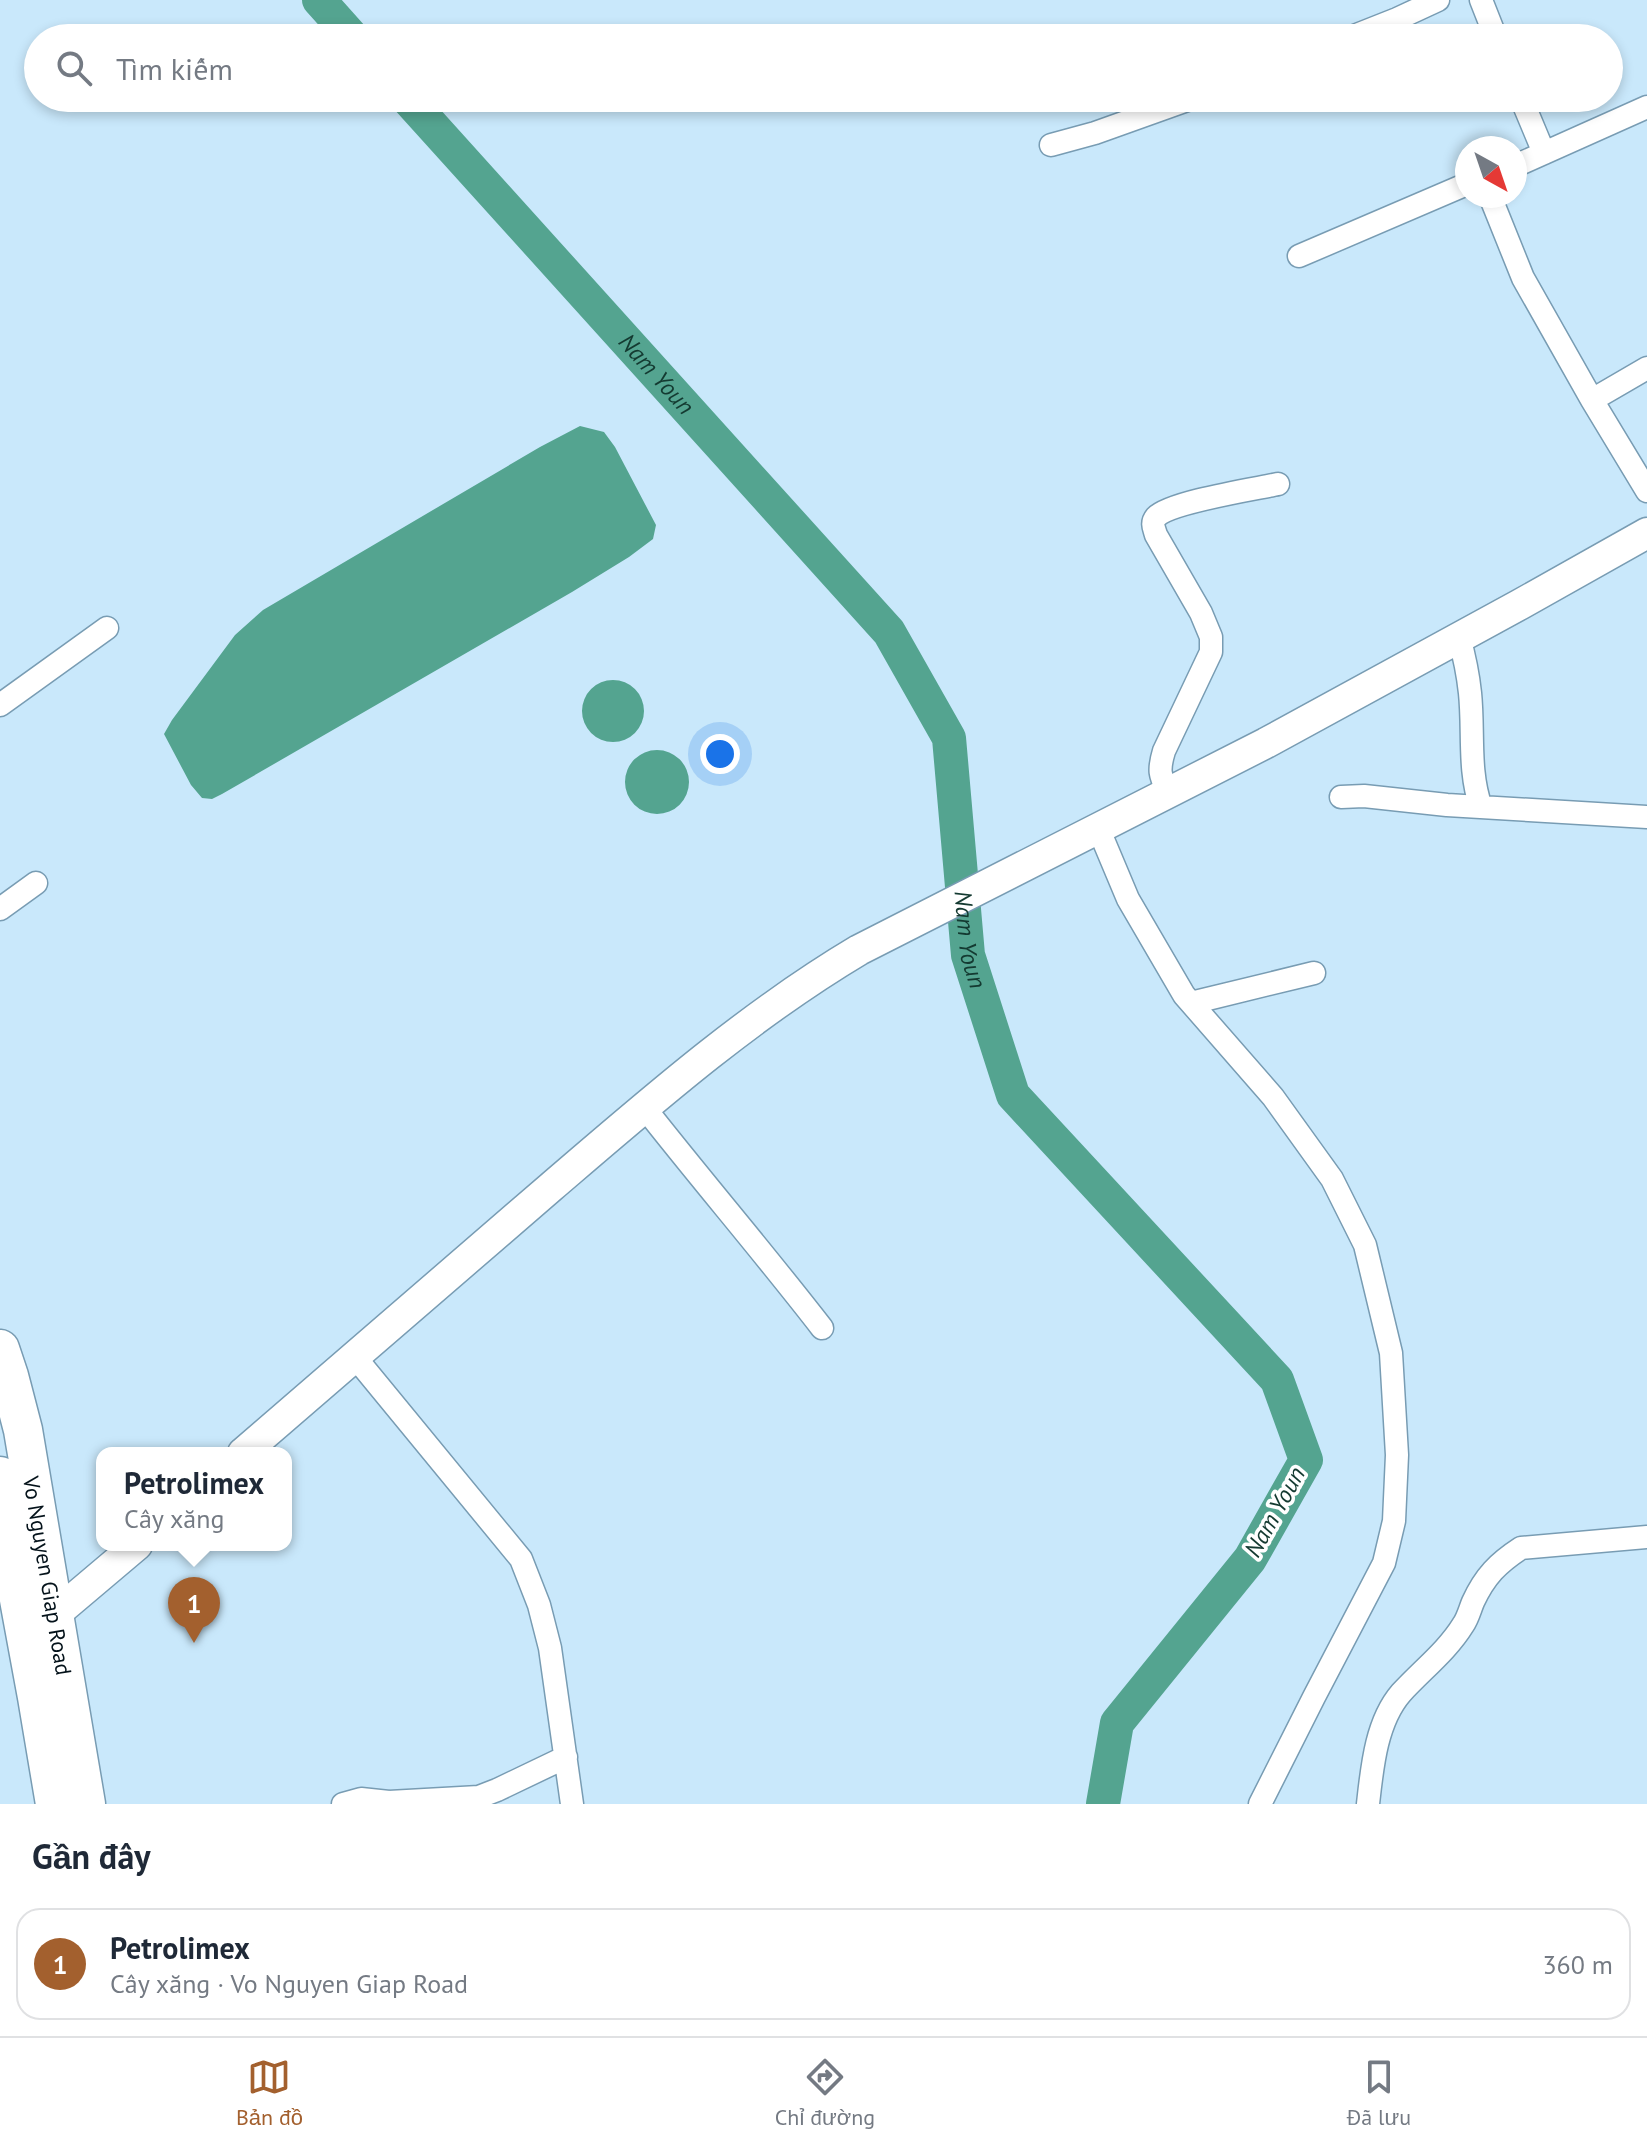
<!DOCTYPE html>
<html lang="vi">
<head>
<meta charset="utf-8">
<style>
	:root { --surface:#fff; --page:#f2f2f3; --text:#1f2937; --muted:#747a83; --line:#e0e1e3; --accent:#a3602e }
	body { margin:0; font-family:"PT Sans",sans-serif; background:var(--page); color:var(--text) }
	.compass { position:absolute; left:1455px; top:136px; width:72px; height:72px; border-radius:50%; background:var(--surface); box-shadow:0 4px 12px #0003; rotate:140deg }
	.you { position:absolute; left:720px; top:754px; width:28px; height:28px; margin:-20px; border:6px solid #fff; border-radius:50%; background:#1a73e8; box-shadow:0 0 0 12px #1a73e833 }
	.badge { display:grid; place-items:center; width:52px; height:52px; border-radius:50%; background:var(--accent); color:#fff; font-size:26px; font-weight:700 }
	.pin { position:absolute; translate:-50% -66px; filter:drop-shadow(0 2px 4px #0008) }
	.pin::after { content:''; position:absolute; top:42px; width:28px; height:24px; background:inherit; clip-path:polygon(0 0,100% 0,50% 100%) }
	.popup { position:absolute; left:96px; top:1447px; width:196px; height:104px; box-sizing:border-box; display:grid; place-content:center; border-radius:16px; background:var(--surface); filter:drop-shadow(0 2px 6px #0005); font-size:26px; white-space:nowrap; color:var(--muted) }
	.popup b { font-size:30px; color:var(--text) }
	.popup::after { content:''; position:absolute; left:50%; top:100%; margin-left:-16px; border:16px solid transparent; border-top-color:var(--surface) }
	.list { margin:0; padding:0; list-style:none }
	h2 { display:flex; justify-content:space-between; align-items:center; height:104px; margin:0; padding:0 32px; font-size:34px }
	h2 small { font-size:26px; font-weight:400; color:var(--muted) }
	.list li { display:grid; grid-template-columns:52px 1fr auto; gap:24px; align-items:center; box-sizing:border-box; height:112px; margin:0 16px 16px; padding:0 16px; border:2px solid var(--line); border-radius:24px }
	.list b { display:block; font-size:30px; white-space:nowrap }
	.list p { margin:0; font-size:26px; white-space:nowrap; color:var(--muted) }
	.list em { font-size:26px; font-style:normal; color:var(--muted) }
	.icon { flex:none; width:44px; height:44px; fill:none; stroke:currentColor; stroke-width:2; stroke-linecap:round; stroke-linejoin:round }
	.map { position:relative; flex:none; width:1647px; height:1804px; overflow:hidden }
	.search { position:absolute; background:var(--surface); box-shadow:0 4px 12px #0003; left:24px; right:24px; top:24px; height:88px; display:flex; align-items:center; gap:20px; box-sizing:border-box; padding:0 28px; border-radius:44px; color:var(--muted); font-size:30px }
	.sheet { height:232px; background:var(--surface) }
	nav { display:flex; justify-content:space-around; align-items:center; box-sizing:border-box; height:112px; border-top:2px solid var(--line); background:var(--surface); font-size:22px; color:var(--muted) }
	nav a { display:grid; justify-items:center; gap:4px }
	nav .on { color:var(--accent) }
	.map>svg:first-child { display:block }
	.water { fill:#54a490 }
	.lines { fill:none; stroke-linecap:round; stroke-linejoin:round }
	.river { stroke:#54a490; stroke-width:34 }
	.street-casing { stroke:#789cb3; stroke-width:25 }
	.secondary-casing { stroke:#789cb3; stroke-width:33 }
	.highway-casing { stroke:#789cb3; stroke-width:41 }
	.street { stroke:#fff; stroke-width:22 }
	.secondary { stroke:#fff; stroke-width:30 }
	.highway { stroke:#fff; stroke-width:38 }
	.labels { text-anchor:middle; stroke-width:7; stroke-linejoin:round; paint-order:stroke }
	.street-label { font-size:22px; fill:#04121a; stroke:#fff }
	.water-label { font-size:24px; font-style:italic; fill:#143a31; stroke:#fff }
</style>
</head>
<body>
<div class="map">
<svg width="1647" height="1804" viewBox="0 0 1647 1804">
	<rect width="100%" height="100%" fill="#c9e8fb"/>
	<path class="water" d="M580 426 604 432 615 447 656 525 653 539 629 557 572 592 222 794 212 799 202 798 191 785 164 734 172 720 235 635 263 610 540 447Z
		M582 711a31 31 0 1 1 62 0a31 31 0 1 1-62 0Z
		M625 782a32 32 0 1 1 64 0a32 32 0 1 1-64 0Z"/>
	<g class="lines">
		<g class="river">
			<path d="M319 0 353 38"/>
			<path id="s1" d="M407 98 889 632 949 738 968 955 1013 1095 1277 1380 1306 1460 1250 1559 1117 1723 1103 1804"/>
		</g>
		<defs>
			<path id="street" d="M1481 0 1496 38
				M1349 38 1397 19 1438 0
				M1521 98 1544 153
				M1051 145 1095 133 1193 98
				M1515 166 1647 107
				M1490 196 1523 278 1592 400 1647 491
				M1299 256 1467 184
				M1592 400 1647 368
				M1459 637C1464 655 1468 674 1470 693 1474 731 1468 771 1481 807
				M0 705 107 628
				M1168 793C1160 775 1158 771 1164 751L1211 652V637L1201 613 1156 535C1154 528 1151 523 1156 517 1170 502 1255 489 1278 484
				M1341 797 1364 796 1447 805 1647 817
				M1099 830 1128 899 1184 995 1273 1097 1332 1179 1365 1245 1391 1353 1397 1455 1394 1521 1384 1563 1314 1697 1260 1804
				M0 909 36 883
				M1191 1003 1314 973
				M644 1107C702 1181 764 1253 822 1328
				M355 1357 521 1559 539 1605 550 1648 572 1804
				M343 1804 361 1799 389 1802 479 1797 497 1790 566 1757
				M1368 1804C1372 1768 1376 1722 1401 1693 1422 1670 1447 1651 1463 1625 1468 1618 1470 1609 1473 1602 1485 1576 1498 1563 1521 1548L1647 1537"/>
			<path id="secondary" d="M243 1453C346 1364 449 1275 551 1187 649 1103 748 1016 859 950L1266 743 1519 605 1647 533
				M40 1627 137 1545"/>
			<g id="highway">
				<path id="s2" d="M0 1349 9 1376 23 1430 86 1804"/>
				<path d="M0 1476 6 1529 37 1697 55 1804"/>
			</g>
		</defs>
		<use href="#street" class="street-casing"/>
		<use href="#secondary" class="secondary-casing"/>
		<use href="#highway" class="highway-casing"/>
		<use href="#street" class="street"/>
		<use href="#secondary" class="secondary"/>
		<use href="#highway" class="highway"/>
	</g>
	<g class="labels">
		<g class="street-label">
			<text dy="8" stroke="none"><textPath href="#s2" startOffset="232">Vo Nguyen Giap Road</textPath></text>
		</g>
		<g class="water-label">
			<text dy="8" stroke="none"><textPath href="#s1" startOffset="372">Nam Youn</textPath></text>
			<text dy="8" stroke="none"><textPath href="#s1" startOffset="1044">Nam Youn</textPath></text>
			<text transform="translate(1275 1512) rotate(-61)" y="8">Nam Youn</text>
		</g>
	</g>
</svg>
<svg class="compass" viewBox="-18 -18 36 36"><path d="M0-13l5 13h-10z" fill="#e53935"/><path d="M0 13l5-13h-10z" fill="#747a83"/></svg>
<div class="you"></div>
<div class="pin badge" style="left:194px;top:1643px">1</div>
<div class="popup"><b>Petrolimex</b>Cây xăng</div>
<div class="search"><svg class="icon" aria-label="search" viewBox="0 0 24 24"><circle cx="10" cy="10" r="6"/><path d="M15 15l6 6"/></svg>Tìm kiếm</div>
</div>
<section class="sheet">
<h2>Gần đây<small></small></h2>
<ul class="list">
<li><span class="badge">1</span><div><b>Petrolimex</b><p>Cây xăng · Vo Nguyen Giap Road</p></div><em>360 m</em></li>
</ul>
</section>
<nav>
<a class="on"><svg class="icon" aria-label="map" viewBox="0 0 24 24"><path d="M3 6l6-2 6 2 6-2v14l-6 2-6-2-6 2zM9 4v14M15 6v14"/></svg>Bản đồ</a>
<a><svg class="icon" aria-label="directions" viewBox="0 0 24 24"><path d="M12 3l9 9-9 9-9-9zM9 14v-3h6M13 9l2 2-2 2"/></svg>Chỉ đường</a>
<a><svg class="icon" aria-label="saved" viewBox="0 0 24 24"><path d="M7 4h10v16l-5-4-5 4z"/></svg>Đã lưu</a>
</nav>
</body>
</html>
